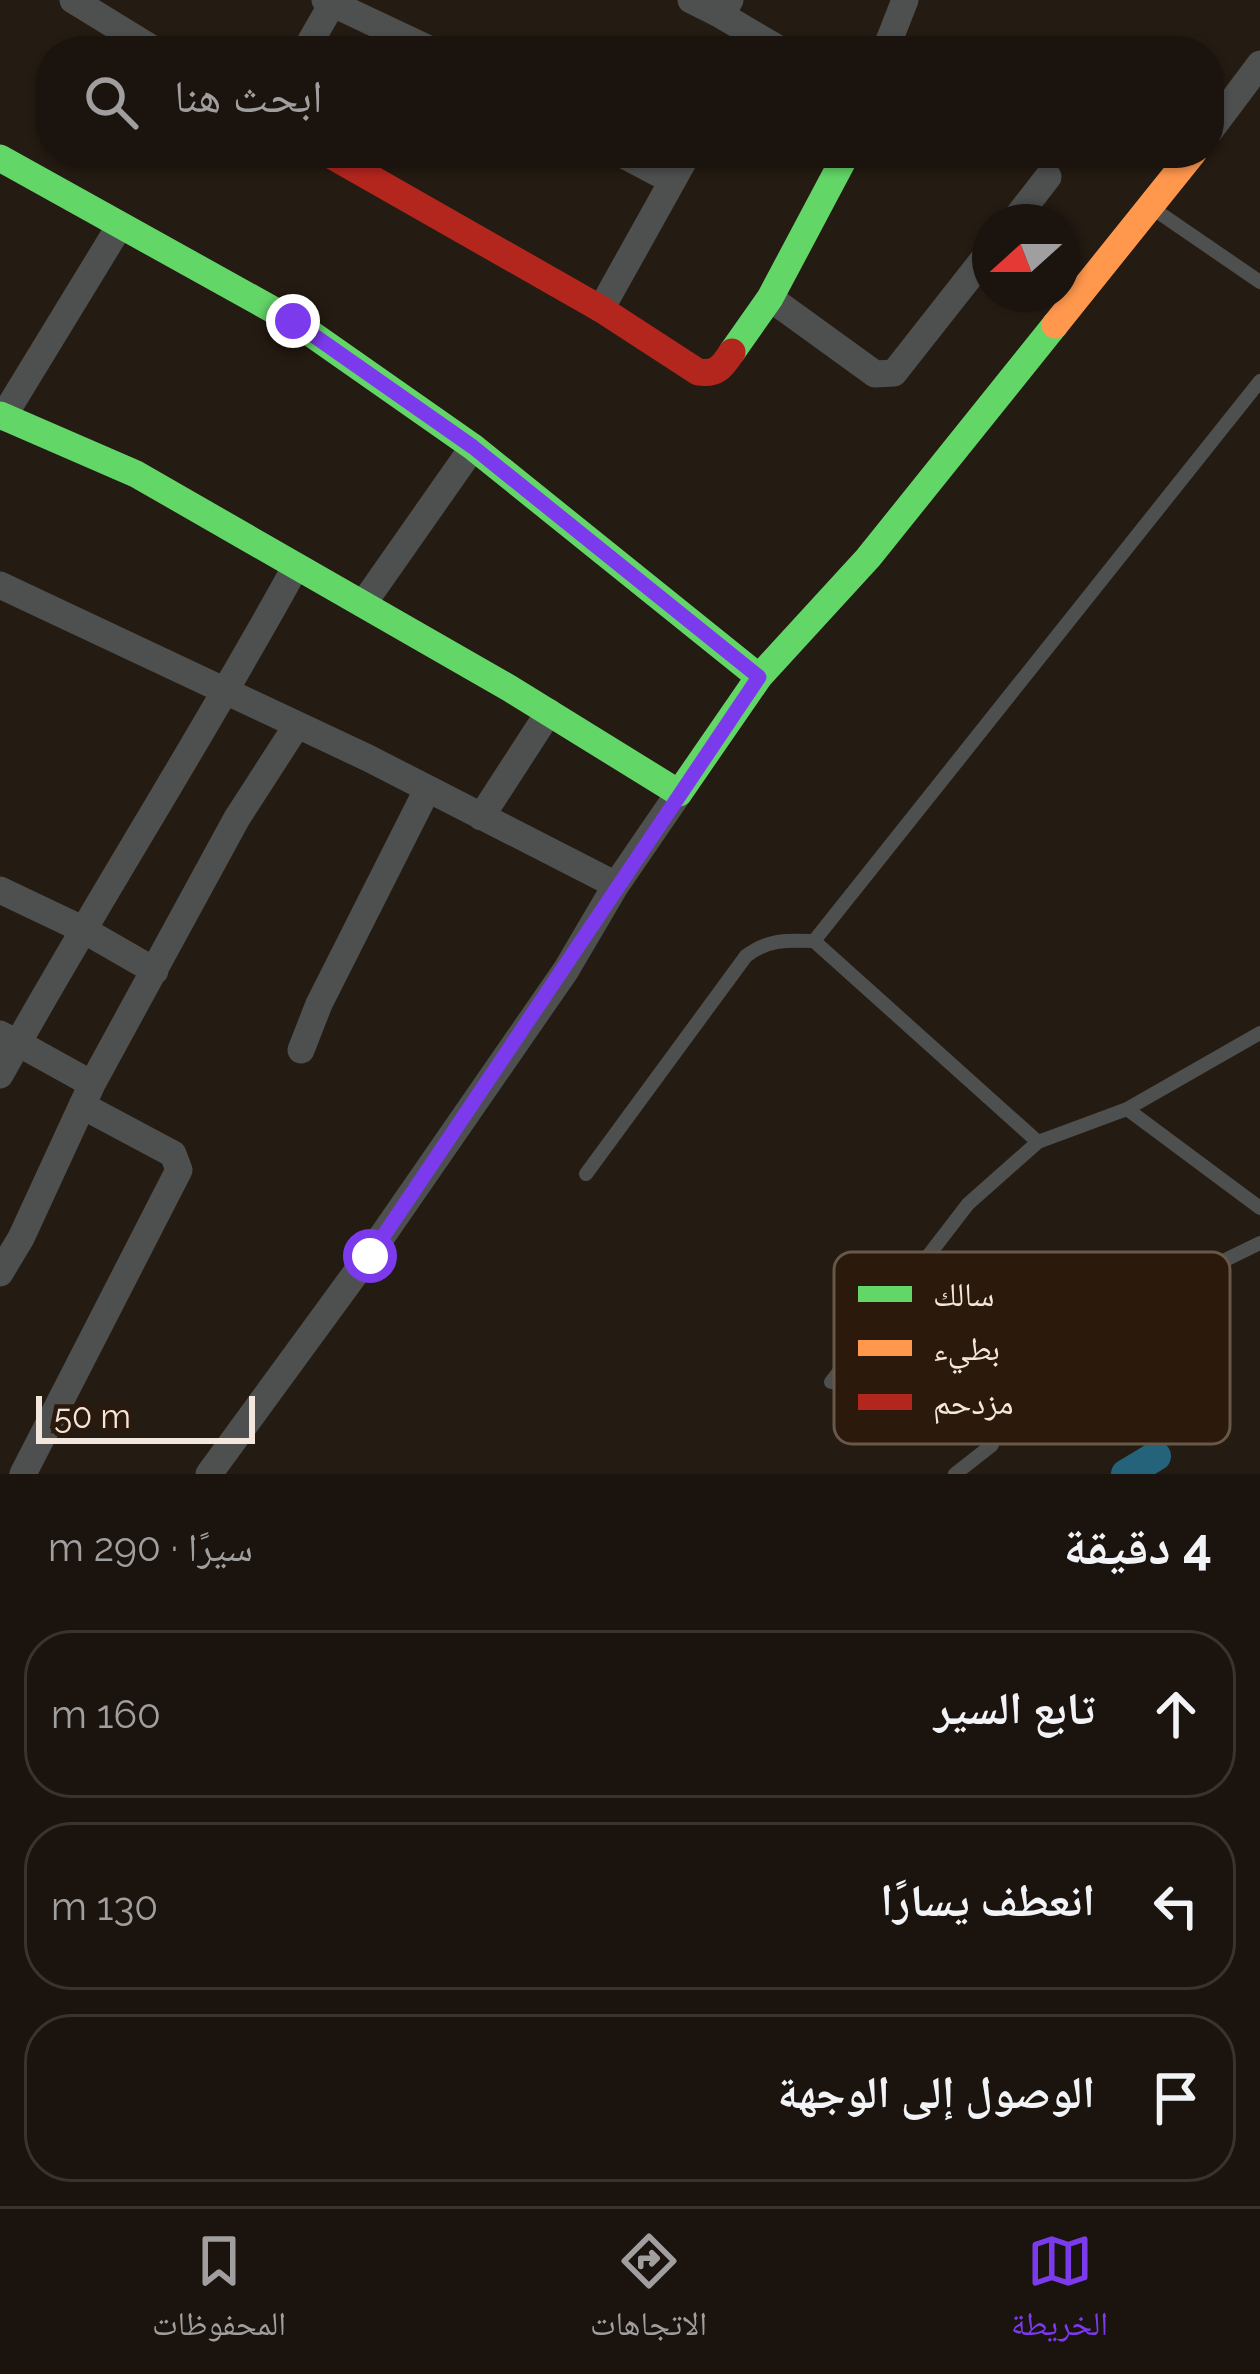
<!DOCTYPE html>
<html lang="ar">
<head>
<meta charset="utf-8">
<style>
	:root { --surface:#1b140e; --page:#28211c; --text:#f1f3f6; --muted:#a09e9e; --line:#39332e; --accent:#7c3aed }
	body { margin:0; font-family:Raleway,"Noto Naskh Arabic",sans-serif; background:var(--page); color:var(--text); direction:rtl }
	.compass { position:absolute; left:972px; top:204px; width:108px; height:108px; border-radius:50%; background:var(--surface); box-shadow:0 3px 9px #0004; rotate:249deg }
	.scale { position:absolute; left:36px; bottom:30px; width:219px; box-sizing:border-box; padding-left:12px; border:6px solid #f3e7dd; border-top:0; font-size:33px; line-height:42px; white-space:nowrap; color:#f3e7dd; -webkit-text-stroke:9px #2b1a0b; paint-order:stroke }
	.stop { position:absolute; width:36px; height:36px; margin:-27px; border:9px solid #7c3aed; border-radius:50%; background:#fff }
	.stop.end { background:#7c3aed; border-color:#fff; box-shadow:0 3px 12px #0008 }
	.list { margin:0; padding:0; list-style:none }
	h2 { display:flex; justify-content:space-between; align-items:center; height:156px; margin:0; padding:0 48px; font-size:51px }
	h2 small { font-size:39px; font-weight:400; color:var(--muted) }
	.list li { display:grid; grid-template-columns:78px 1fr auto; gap:36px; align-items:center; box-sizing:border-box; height:168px; margin:0 24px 24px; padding:0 24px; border:3px solid var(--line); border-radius:48px }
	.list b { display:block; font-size:45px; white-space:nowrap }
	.list em { font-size:39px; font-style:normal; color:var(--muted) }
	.icon { flex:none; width:66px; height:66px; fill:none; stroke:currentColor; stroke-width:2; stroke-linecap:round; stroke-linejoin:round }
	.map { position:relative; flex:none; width:1260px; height:1474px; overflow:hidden; direction:ltr }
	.search { position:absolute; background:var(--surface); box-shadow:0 3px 9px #0004; left:36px; right:36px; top:36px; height:132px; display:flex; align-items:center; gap:30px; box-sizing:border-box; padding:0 42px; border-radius:48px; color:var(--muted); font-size:45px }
	.sheet { height:732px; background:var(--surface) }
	nav { display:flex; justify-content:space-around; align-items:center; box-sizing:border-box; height:168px; border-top:3px solid var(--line); background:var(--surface); font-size:33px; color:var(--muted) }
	nav a { display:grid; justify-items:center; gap:6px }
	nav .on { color:var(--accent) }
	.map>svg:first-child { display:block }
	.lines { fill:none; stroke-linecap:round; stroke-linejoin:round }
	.canal { stroke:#25637a; stroke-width:30 }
	.lane { stroke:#4e4f4f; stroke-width:14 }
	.street { stroke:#4e4f4f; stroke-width:27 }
	.fast { stroke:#63d668; stroke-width:27 }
	.slow { stroke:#ff974d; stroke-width:27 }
	.jam { stroke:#b3261e; stroke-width:27 }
	.route { stroke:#7c3aed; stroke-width:15 }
	.key { fill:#2b1a0b; stroke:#67584a; stroke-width:3 }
	.key-label { font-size:33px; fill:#f3e7dd }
</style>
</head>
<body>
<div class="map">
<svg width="1260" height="1474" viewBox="0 0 1260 1474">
	<rect width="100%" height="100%" fill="#241b12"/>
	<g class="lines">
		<path class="canal" d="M1126 1474 1156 1456"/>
		<path class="lane" d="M1155 210 1260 282
			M814 941 1260 381
			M1127 1109 1260 1208
			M586 1174 746 956C769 939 786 940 814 941L1038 1142
			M877 1322 931 1375 967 1397 990 1391 1075 1333 1260 1243
			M831 1382 968 1204 1038 1142 1127 1109 1260 1033
			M955 1474 992 1445"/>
		<path class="street" d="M73 0 156 51
			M325 0 433 51
			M691 0 721 15
			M730 0 721 15 782 51
			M305 51 332 4
			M885 51 905 0
			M1209 132 1260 64
			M620 153 671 180
			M1013 222 1048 177
			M770 298 875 374 894 373 990 251
			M601 309 688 153
			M3 417 119 227
			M0 585 368 758 616 885 566 970 369 1255 209 1474
			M363 604 473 447
			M481 817 549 712
			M616 885 679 793
			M0 890 82 929 155 971
			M0 1034 18 1043C109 882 208 727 296 566
			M301 1050 319 1004 427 790
			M0 1075 18 1043 92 1084
			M0 1273 21 1238 92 1084 237 818 297 725
			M23 1474 179 1170 173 1154 83 1106"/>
		<path class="fast" d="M0 158 293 321 473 447 759 677
			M732 352 770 298 847 153
			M0 415 136 474 509 688 679 793 759 677 868 558 1055 325"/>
		<path class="slow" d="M1055 325 1193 153"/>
		<path class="jam" d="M327 153 601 309 698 372C717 375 722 367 732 352"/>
	</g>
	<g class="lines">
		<path class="route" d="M293 321 473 447 759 677 370 1256"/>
	</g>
	<rect x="834" y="1252" width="396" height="192" rx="18" class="key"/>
	<rect x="858" y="1286" width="54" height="16" fill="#63d668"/>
	<rect x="858" y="1340" width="54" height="16" fill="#ff974d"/>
	<rect x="858" y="1394" width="54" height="16" fill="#b3261e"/>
	<g class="key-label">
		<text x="933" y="1306">سالك</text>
		<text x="933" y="1360">بطيء</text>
		<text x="933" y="1414">مزدحم</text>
	</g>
</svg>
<svg class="compass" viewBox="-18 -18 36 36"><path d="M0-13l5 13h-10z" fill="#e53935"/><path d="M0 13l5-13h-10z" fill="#a09e9e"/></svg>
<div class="scale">50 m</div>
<div class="stop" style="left:370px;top:1256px"></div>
<div class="stop end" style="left:293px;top:321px"></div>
<div class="search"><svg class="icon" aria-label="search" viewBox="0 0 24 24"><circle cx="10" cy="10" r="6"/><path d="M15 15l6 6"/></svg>ابحث هنا</div>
</div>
<section class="sheet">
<h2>4 دقيقة<small>سيرًا · 290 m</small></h2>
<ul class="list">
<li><svg class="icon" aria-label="ahead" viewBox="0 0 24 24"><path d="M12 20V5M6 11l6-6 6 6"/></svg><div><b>تابع السير</b></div><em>160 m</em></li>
<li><svg class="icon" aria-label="left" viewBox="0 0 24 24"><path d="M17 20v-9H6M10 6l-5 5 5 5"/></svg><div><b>انعطف يسارًا</b></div><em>130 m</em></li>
<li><svg class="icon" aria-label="arrive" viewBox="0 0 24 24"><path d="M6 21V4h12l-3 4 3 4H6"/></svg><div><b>الوصول إلى الوجهة</b></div></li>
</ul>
</section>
<nav>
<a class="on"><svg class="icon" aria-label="map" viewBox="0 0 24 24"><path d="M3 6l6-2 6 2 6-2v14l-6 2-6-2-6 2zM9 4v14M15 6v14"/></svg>الخريطة</a>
<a><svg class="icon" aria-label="directions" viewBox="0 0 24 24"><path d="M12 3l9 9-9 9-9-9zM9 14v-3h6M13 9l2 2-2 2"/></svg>الاتجاهات</a>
<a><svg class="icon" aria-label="saved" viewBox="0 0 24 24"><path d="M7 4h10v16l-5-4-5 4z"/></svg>المحفوظات</a>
</nav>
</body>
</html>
